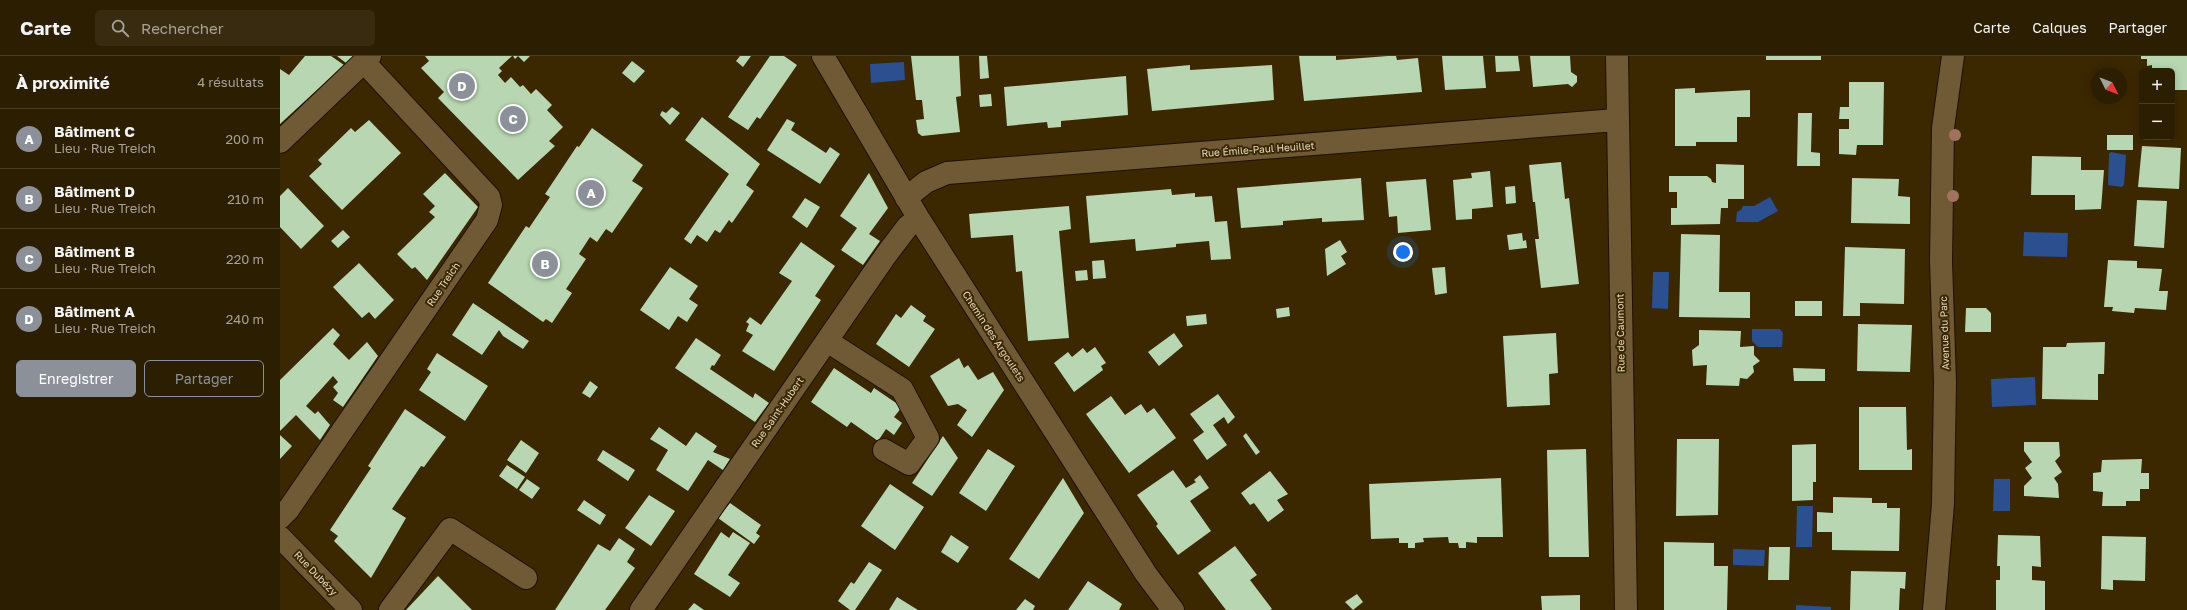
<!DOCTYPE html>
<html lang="fr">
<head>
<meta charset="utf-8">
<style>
	:root { --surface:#2c1e00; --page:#382b0f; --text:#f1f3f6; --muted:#a6a299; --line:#483c22; --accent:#8c9099 }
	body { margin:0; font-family:"Golos Text",sans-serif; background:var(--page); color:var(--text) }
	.controls { position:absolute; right:12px; top:12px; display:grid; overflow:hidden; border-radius:6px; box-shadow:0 2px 10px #0003 }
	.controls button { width:36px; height:36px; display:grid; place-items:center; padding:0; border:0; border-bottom:1px solid var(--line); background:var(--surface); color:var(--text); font:20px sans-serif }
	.compass { position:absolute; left:1811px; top:12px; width:36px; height:36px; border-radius:50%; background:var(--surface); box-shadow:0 2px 10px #0003; rotate:132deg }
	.you { position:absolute; left:1123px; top:196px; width:14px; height:14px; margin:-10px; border:3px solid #fff; border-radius:50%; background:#1a73e8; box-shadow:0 0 0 6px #1a73e833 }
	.badge { display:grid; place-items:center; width:26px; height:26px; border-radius:50%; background:var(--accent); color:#fff; font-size:13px; font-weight:700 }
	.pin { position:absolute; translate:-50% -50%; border:2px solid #fff; box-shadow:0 1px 4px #0006 }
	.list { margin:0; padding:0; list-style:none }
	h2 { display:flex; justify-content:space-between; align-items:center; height:52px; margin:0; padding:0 16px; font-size:17px }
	h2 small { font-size:13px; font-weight:400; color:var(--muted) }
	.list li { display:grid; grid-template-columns:26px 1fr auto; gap:12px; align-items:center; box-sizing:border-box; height:60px; padding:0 16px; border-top:1px solid var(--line) }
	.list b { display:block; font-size:15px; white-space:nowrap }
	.list p { margin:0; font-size:13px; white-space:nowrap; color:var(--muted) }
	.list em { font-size:13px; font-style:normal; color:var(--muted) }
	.actions { display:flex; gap:8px; padding:12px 16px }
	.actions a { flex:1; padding:9px 0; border:1px solid var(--accent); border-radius:6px; text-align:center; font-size:14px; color:var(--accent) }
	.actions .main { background:var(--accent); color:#fff }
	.icon { flex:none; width:22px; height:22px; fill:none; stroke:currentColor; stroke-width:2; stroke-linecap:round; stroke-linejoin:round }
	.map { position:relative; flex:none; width:1907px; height:554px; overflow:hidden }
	header { display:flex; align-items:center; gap:24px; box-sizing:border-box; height:56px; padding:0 20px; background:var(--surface); border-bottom:1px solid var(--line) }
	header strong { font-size:19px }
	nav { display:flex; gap:22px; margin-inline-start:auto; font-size:14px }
	.search { width:280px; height:36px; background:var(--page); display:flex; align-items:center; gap:10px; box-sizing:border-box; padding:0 14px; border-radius:6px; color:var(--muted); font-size:15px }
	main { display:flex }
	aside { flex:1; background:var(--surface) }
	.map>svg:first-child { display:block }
	.water { fill:#2b4f8f }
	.building { fill:#b7d6b1 }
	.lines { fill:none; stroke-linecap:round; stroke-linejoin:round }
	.minor-casing { stroke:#1f1100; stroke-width:24 }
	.minor { stroke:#6f5a35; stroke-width:22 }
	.tree { fill:#a2725f }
	.labels { text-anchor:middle; stroke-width:4; stroke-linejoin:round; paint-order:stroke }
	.street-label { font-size:10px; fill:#e4d8c4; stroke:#3b2800 }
</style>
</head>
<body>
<header>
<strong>Carte</strong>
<div class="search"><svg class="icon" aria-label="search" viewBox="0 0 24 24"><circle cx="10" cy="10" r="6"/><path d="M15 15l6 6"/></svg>Rechercher</div>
<nav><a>Carte</a><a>Calques</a><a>Partager</a></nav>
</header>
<main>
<aside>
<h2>À proximité<small>4 résultats</small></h2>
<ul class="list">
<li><span class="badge">A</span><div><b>Bâtiment C</b><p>Lieu · Rue Treich</p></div><em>200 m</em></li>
<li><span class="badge">B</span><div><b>Bâtiment D</b><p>Lieu · Rue Treich</p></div><em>210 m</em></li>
<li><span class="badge">C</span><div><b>Bâtiment B</b><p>Lieu · Rue Treich</p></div><em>220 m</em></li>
<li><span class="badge">D</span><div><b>Bâtiment A</b><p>Lieu · Rue Treich</p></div><em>240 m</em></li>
</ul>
<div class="actions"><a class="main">Enregistrer</a><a>Partager</a></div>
</aside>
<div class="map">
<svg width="1907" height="554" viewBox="0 0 1907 554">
	<rect width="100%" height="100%" fill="#3b2800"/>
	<path class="water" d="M624 6 625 24 591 27 590 8Z
		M1831 96 1846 99 1844 129 1842 131 1828 129 1829 98Z
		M1490 141 1498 155 1478 166H1456L1457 156 1461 154 1463 150H1474Z
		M1744 176 1788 177 1787 201 1743 200Z
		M1373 216H1389L1388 253 1372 252Z
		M1472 273H1500L1503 277 1502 291H1478L1472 285Z
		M1755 321 1756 349 1712 351 1711 323Z
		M1714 423H1730V455H1713Z
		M1517 450H1533L1532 491H1516Z
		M1453 493 1485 494 1484 510 1453 509Z
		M1516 549 1551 551V554H1516Z"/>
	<path class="building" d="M25 0H51L64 9 0 68V13L9 19Z
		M57 0H74L66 7Z
		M145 0H232L219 12 222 15 218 19 225 27 231 21 240 31 243 29 251 38 256 33 272 49 267 54 283 71 269 85 275 90 238 124 158 42 164 36 141 12 149 5Z
		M233 0H250L244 6 238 0 235 3Z
		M460 0H471L463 11 456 5Z
		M490 0H504L517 9 480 63 477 61 468 74 448 61Z
		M631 0H679L681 40 676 41 680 76 642 80 638 77 636 64 644 63 642 44H636Z
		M699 0H707L709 22 700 23Z
		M1019 0H1056V4L1108 0H1116L1117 4 1138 2 1142 36 1024 45Z
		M1162 0H1203L1206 32 1165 34Z
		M1215 0H1238L1240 15 1216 16Z
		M1250 0H1290L1291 16 1297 20V26L1292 31 1288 28 1253 31Z
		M1486 0H1541V4H1486Z
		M1861 0H1907V34H1892V15H1872V9L1867 10V3H1861Z
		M352 5 365 15 354 27 342 17Z
		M910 9V14L992 9 994 44 872 55 867 13Z
		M846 20 848 59 781 65V71L768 72 767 66 727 70 724 31Z
		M1569 26H1604L1603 89H1577L1576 99 1559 98V73H1569V63H1559L1560 51H1569Z
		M1415 32V37L1470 34V61H1457V86H1416V90H1395V33Z
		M711 38 712 50 700 51 699 39Z
		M392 51 400 57 390 69 380 59 382 55 386 57Z
		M1518 57H1532L1531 96 1540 97V110H1517Z
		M422 61 480 108 466 129 474 135 452 167 449 164 440 177 435 174 427 186 417 179 411 188 404 183 449 118 405 84Z
		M507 63 515 67 511 74 546 97 550 91 560 98 540 128 487 94Z
		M89 64 121 97 62 154 29 120 42 108 38 104 71 72 75 76Z
		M312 72 363 109 352 125 363 132 332 177 326 173 317 186 310 181 299 198 306 203 286 233 292 237 272 267 266 263 263 266 208 227 246 170 249 172 270 141 265 138 297 90 299 91Z
		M1827 79H1853V94H1827Z
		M1862 90 1901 92 1899 133 1858 131Z
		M1752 100 1801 101V114H1824L1821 153 1795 154V139H1751Z
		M1281 106 1285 143 1289 142 1299 228 1261 232 1255 183H1259L1255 146H1253L1249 109Z
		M1436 108 1464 109V143H1448V152H1441L1440 168 1391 169V152H1397V136H1389V120H1427L1431 123 1432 126 1436 127Z
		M1210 115 1213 151 1192 153V163L1176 164 1173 124 1192 122 1191 117Z
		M165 117 198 151 147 224 135 211 132 213 117 198 155 161 149 156 155 150 143 138Z
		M589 117 608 152 589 178 600 185 583 209 561 194 577 172 560 160Z
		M1081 122 1084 164 1042 166V162L1003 165V169L961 172 957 132Z
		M1572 122 1619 123 1618 140 1630 141V168L1571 167Z
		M1146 123 1151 174 1118 177 1117 160 1109 161 1106 126Z
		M1235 130 1236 147 1226 148 1225 131Z
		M8 132 44 170 21 193 0 171V140Z
		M891 133 892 139 915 137V141L932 140 935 166 947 165 951 203 931 204 929 185 896 188V191L856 195 855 183 810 187 806 140Z
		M525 142 540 151 527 172 512 161Z
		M1857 144 1887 145 1884 192 1854 190Z
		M789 150 791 173 779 175 789 282 748 285 742 215 736 216 733 179 691 182 689 158Z
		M63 174 70 181 58 192 51 185Z
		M1242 177 1243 185 1246 184 1247 192 1229 194 1227 179Z
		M1401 178 1440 179 1439 236H1470V262L1399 261Z
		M1060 184 1067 196 1061 200 1066 208 1047 220 1045 193Z
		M521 186 555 210 535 240 541 244 494 315 462 295 473 279 466 275 469 268 466 266 470 261 481 269 512 225 499 217Z
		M1565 191 1625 193 1624 248 1580 247V260H1563Z
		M824 204 826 222 813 223 812 205Z
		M1828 204 1857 205V212L1882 213 1879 235H1888L1886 254 1855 252 1854 257 1832 255 1833 251H1824Z
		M79 207 114 244 95 263 89 256 82 262 53 231Z
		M390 211 418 230 409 243 418 249 407 266 398 260 389 274 360 254Z
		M1165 211 1167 237 1155 239 1152 212Z
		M807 214 808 224 796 225 795 215Z
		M1515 245H1542V260H1515Z
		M193 247 249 285 243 293 223 280 219 274 202 299 172 279Z
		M631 249 646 260 643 265 655 273 629 311 596 288 616 258 621 262Z
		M1009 251 1010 260 997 262 996 253Z
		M1686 252H1706L1711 257V276H1685Z
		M926 258 927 268 907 270 906 260Z
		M1578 268 1632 269 1630 316 1577 315Z
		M53 272 60 279 53 288 69 304 87 286 98 300 63 351 53 344 58 337 53 331 58 326 53 320 26 350 35 358 38 355 50 369 40 384 16 359 0 375V324Z
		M1419 274 1461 275 1460 291 1474 290V299L1480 305 1473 310 1474 316 1467 323 1460 322 1459 330 1426 329 1427 309 1413 310 1412 294 1419 289Z
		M894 277 903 290 879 310 868 296Z
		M1276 277 1278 317 1269 318 1270 349 1227 351 1223 280Z
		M416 282 441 299 434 310 432 309 430 313 473 342 475 337 489 347 475 366 395 312Z
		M1825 286 1824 318H1818V344L1762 343 1763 291H1786L1787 287Z
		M815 291 826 307 821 310 823 314 794 336 774 307 788 296 792 301 803 292 807 297Z
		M157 297 208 330 185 365 139 334 151 316 147 313Z
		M679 302 684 312 688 309 698 324 713 316 724 334 692 381 677 369 687 354 678 348 668 350 650 320Z
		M554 312 591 337 594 332 622 351 614 361 622 367 614 379 606 373 598 385 571 366 567 371 531 346Z
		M1513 312 1545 313V325H1514Z
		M310 325 318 331 310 342 302 337Z
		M938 338 955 361 948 368 944 361 933 369 947 389 927 404 913 384 924 376 910 358Z
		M831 340 845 359 861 348 867 357 874 352 896 382 849 417 806 358Z
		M1579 351H1626L1627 394 1632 393V414H1579Z
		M125 353 166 381 144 411 141 410 112 453 126 462 91 522 54 485 58 480 50 474 91 412 88 410Z
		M379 371 406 390 416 376 437 390 433 396 450 403 443 414 428 404 408 435 376 414 388 394 370 383Z
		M966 377 980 396 976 399 963 380Z
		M0 379 12 390 0 403Z
		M663 380 678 402 652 440 632 427Z
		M1397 383H1439L1438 459 1396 460Z
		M241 384 259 397 246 417 227 404Z
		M1744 386H1779L1780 400 1775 405 1782 416 1774 422 1778 428 1779 442 1744 440V430L1752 422 1745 412 1752 406 1744 395Z
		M1536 388V426H1533V444L1512 445V389Z
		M708 393 735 410 706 455 679 437Z
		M1306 393 1309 501H1269L1267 394Z
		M323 394 355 414 348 425 317 404Z
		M1862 403 1861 417H1869V433H1860V445H1846V450H1822L1823 436 1813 435V417L1821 416 1822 404Z
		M227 409 245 421 237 433 219 420Z
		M893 414 906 432 916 426 914 424 920 419 929 432 910 445 931 475 898 499 876 470 878 468 857 439Z
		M990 415 1008 438 997 444 1004 454 988 466 974 447 970 449 961 437Z
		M783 422 804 457 759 523 729 503Z
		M1221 422 1223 481H1197V487L1186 486V492H1179L1178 487H1169L1168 481 1143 482 1144 486 1135 487V492H1128V487H1119V482L1091 483 1089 428Z
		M247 423 260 432 252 443 239 434Z
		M610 428 644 451 615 494 581 470Z
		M369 439 395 455 371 490 345 472Z
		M1553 441 1592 442V447H1607V452H1620L1619 495 1552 494V476H1537V456L1553 457Z
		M304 444 326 459 320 469 297 454Z
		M450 447 481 469 476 477 480 480 474 488 438 462Z
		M441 476 449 482 453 476 470 487 448 519 460 527 450 541 414 518Z
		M671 479 689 491 678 507 661 496Z
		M1718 479 1760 480 1761 511 1752 510V524L1765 525V554H1716V524H1720V510H1717Z
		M1822 480 1866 481 1865 525 1833 524V534L1821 533Z
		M339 482 355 493 347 506 355 512 325 554H275L318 488 330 495Z
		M1384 486 1434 487V510H1448L1447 554H1384Z
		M955 490 977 519 970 524 992 553 990 554H946L918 517Z
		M1489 491H1510L1509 524H1488Z
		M589 506 602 514 575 554H570L558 545 571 526 574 528Z
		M1571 515 1626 516 1625 533 1620 532 1619 554H1570Z
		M158 520 192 554H126Z
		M808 525 842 548 839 554H788Z
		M1077 538 1083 546 1073 554 1065 546Z
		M1300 539V554H1262L1261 540Z
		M617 541 638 554H609Z
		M745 543 755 550 753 554H736Z
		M414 547 424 554H408Z"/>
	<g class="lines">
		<defs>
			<path id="minor" d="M543 0 639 163 866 518 893 554
				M1337 0 1346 554
				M0 86 90 0
				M626 142 646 126 667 117 1336 64
				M547 285 622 333 648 382 629 408 604 394
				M0 462 8 454 207 164 211 149 209 141 84 6
				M0 481 71 554
				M110 554 170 473 246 522
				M361 554 606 199 628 170 639 163
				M1654 554 1663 448 1665 326 1661 205 1663 72 1673 0"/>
		</defs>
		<use href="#minor" class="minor-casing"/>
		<use href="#minor" class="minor"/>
	</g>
	<g class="tree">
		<circle cx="1675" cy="79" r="6"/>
		<circle cx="1673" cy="140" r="6"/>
	</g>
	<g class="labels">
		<g class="street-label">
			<text transform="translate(978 93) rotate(-4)" y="4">Rue Émile-Paul Heuillet</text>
			<text transform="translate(163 228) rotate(-56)" y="4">Rue Treich</text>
			<text transform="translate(1340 277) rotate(-91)" y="4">Rue de Caumont</text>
			<text transform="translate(1664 277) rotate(-92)" y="4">Avenue du Parc</text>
			<text transform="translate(714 280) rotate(57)" y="4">Chemin des Argoulets</text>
			<text transform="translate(497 356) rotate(-55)" y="4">Rue Saint-Hubert</text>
			<text transform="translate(36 517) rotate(46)" y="4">Rue Dubézy</text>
		</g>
	</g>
</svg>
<div class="controls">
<button>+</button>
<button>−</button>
</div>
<svg class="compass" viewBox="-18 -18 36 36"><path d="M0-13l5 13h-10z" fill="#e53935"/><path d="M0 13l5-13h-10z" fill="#a6a299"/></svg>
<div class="you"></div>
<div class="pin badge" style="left:311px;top:137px">A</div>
<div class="pin badge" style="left:265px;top:208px">B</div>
<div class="pin badge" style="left:233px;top:63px">C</div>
<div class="pin badge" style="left:182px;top:30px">D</div>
</div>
</main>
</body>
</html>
